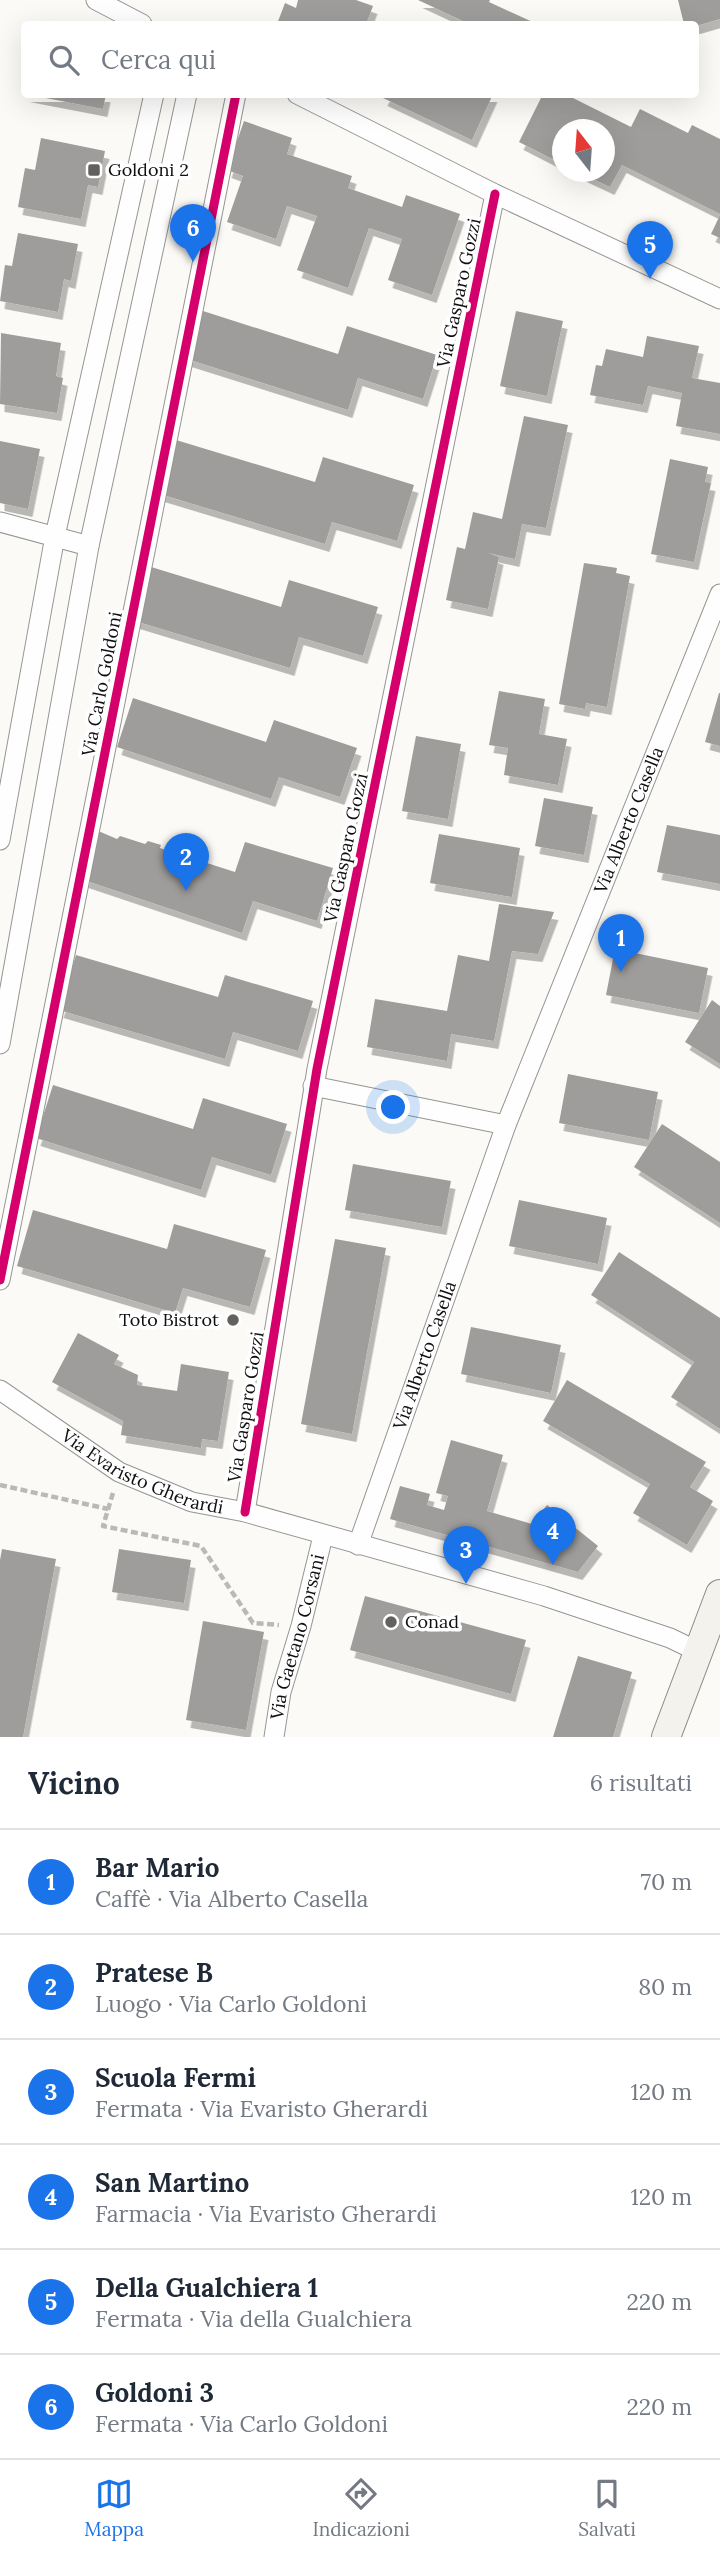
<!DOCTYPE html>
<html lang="it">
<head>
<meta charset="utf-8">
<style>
	:root { --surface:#fff; --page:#f2f2f3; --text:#1f2937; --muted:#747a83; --line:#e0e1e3; --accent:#1a73e8 }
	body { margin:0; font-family:Lora,serif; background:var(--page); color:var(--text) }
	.compass { position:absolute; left:552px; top:119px; width:63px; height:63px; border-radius:50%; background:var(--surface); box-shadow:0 7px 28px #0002; rotate:343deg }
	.you { position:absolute; left:394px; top:1108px; width:24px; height:24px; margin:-18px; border:5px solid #fff; border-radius:50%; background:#1a73e8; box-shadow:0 0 0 10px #1a73e833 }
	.badge { display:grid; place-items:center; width:46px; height:46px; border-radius:50%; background:var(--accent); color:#fff; font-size:23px; font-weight:700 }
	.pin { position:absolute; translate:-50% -58px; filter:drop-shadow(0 2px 4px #0008) }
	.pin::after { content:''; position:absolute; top:37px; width:24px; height:21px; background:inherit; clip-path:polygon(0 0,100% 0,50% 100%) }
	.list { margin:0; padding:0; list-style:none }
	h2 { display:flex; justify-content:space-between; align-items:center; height:91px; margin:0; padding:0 28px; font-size:30px }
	h2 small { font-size:23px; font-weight:400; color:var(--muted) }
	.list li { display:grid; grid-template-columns:46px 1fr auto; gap:21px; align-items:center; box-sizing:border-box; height:105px; padding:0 28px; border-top:2px solid var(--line) }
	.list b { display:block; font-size:26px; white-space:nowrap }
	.list p { margin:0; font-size:23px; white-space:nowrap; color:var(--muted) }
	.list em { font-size:23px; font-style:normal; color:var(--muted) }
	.icon { flex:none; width:38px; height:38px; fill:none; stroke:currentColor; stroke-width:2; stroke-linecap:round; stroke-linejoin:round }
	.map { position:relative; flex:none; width:720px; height:1737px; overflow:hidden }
	.search { position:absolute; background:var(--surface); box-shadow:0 7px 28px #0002; left:21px; right:21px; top:21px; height:77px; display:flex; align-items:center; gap:18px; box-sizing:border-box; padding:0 24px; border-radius:7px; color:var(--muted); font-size:26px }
	.sheet { height:721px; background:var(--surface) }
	nav { display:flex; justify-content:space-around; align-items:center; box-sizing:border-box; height:98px; border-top:2px solid var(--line); background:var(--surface); font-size:19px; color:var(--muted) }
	nav a { display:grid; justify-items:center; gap:4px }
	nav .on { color:var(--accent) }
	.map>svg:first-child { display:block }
	.building { fill:#9f9d9b; filter:url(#shadow) }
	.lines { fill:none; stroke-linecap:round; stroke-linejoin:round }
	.street-casing { stroke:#959593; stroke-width:21 }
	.secondary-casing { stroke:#8c8b8a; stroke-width:30 }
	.path { stroke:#b9b9b8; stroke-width:4.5; stroke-dasharray:7 3.5; stroke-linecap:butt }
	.street { stroke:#fefefe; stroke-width:19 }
	.secondary { stroke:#f4f2ec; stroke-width:28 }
	.cycleway-casing { stroke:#fff; stroke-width:13 }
	.cycleway { stroke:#d6006c; stroke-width:9 }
	.poi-dot { fill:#626160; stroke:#fff; stroke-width:2.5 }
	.labels { text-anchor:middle; stroke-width:7; stroke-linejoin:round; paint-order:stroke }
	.poi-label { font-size:18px; fill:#0f0f0f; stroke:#fff; text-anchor:start }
	.street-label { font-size:18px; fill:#0f0f0f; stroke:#fff }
</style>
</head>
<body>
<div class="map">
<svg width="720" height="1737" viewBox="0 0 720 1737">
	<defs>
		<filter id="shadow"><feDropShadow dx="4.5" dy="8" stdDeviation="0" flood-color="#0004"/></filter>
	</defs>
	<rect width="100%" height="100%" fill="#fbfaf6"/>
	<path class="building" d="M298 0H356L373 6 366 24H277L285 3 296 8Z
		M418 0H490L489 2 537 24H464L465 22Z
		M678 0H720V19L696 26 684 24Z
		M25 94H106L103 109Z
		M385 94H493L472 140 383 98Z
		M543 94H565L631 127 640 109 688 133 692 125 720 139V214L622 165 610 187 578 172H604V130H562V164L519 142Z
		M244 121 292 138 287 154 352 176 348 188 402 207 406 195 460 214 432 295 388 280 402 239 369 228 348 288 297 270 317 216 287 206 276 239 227 222 243 176 227 170Z
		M41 138 105 151 98 187 88 185 81 219 18 207 25 168 35 170Z
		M720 215V238L711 234Z
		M18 233 78 244 71 281 64 279 58 312 0 301 5 265 12 266Z
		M203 311 338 354 347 326 437 355 423 399 358 378 348 410 187 359Z
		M516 311 563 321 547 396 500 386Z
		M1 333 61 343 56 376 63 378 57 413 0 404Z
		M647 336 699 346 692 378 720 383V434L676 426 682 393 648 386 643 405 590 395 596 365 602 366 606 349 643 357Z
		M524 416 568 425 546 528 522 524 515 559 488 553 499 557 488 609 446 600 457 547 465 549 473 512 502 519Z
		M176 440 315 482 323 457 414 485 397 541 332 522 325 544 160 494Z
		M0 441 40 449 28 509 0 503Z
		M670 459 708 467 705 482 711 483 694 562 651 554Z
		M584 563 617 568 616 573 630 576 607 707 586 703 585 709 559 704Z
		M148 566 281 607 289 580 378 607 363 656 299 637 290 668 132 620Z
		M499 691 545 699 539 734 567 739 558 785 504 775 508 748 489 745Z
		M719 693H720V746L705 742Z
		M133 698 266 742 274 720 357 748 340 797 279 777 271 799 117 747Z
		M416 736 461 744 448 819 402 811Z
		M544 798 593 807 584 855 535 846Z
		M667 825 720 835V884L657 872Z
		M96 830 117 839 120 836 145 844 148 841 161 845 160 848 235 872 245 842 333 868 317 921 253 901 242 933 84 880Z
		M439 834 520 848 512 897 430 883Z
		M499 904 554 912 538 954 512 951 494 1041 451 1034 447 1061 367 1047 375 999 447 1011 458 955 489 961Z
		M615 949 708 968 699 1013 606 995Z
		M76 955 218 997 225 975 313 1001 298 1051 233 1032 225 1059 59 1010Z
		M712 1000 720 1006V1064L685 1042Z
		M568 1074 658 1092 649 1140 559 1123Z
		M53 1085 193 1129 203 1098 287 1124 271 1175 212 1157 201 1190 36 1138Z
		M662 1124 720 1162V1223L634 1167Z
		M353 1164 451 1181 442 1227 345 1210Z
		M519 1200 607 1218 598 1264 509 1246Z
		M33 1210 167 1249 174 1224 266 1250 250 1307 183 1288 175 1313 17 1266Z
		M335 1239 386 1248 352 1434 301 1424Z
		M619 1252 720 1318V1429L671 1397 694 1362 591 1295Z
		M471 1327 561 1345 551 1393 461 1374Z
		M78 1333 119 1355 114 1364 138 1375 137 1385 177 1391 181 1364 229 1372 218 1441 202 1439 201 1448 121 1435 123 1421 52 1382Z
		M567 1380 706 1462 690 1487 713 1501 687 1545 633 1513 650 1484 543 1421Z
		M451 1440 503 1455 487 1511 532 1524 547 1505 598 1546 578 1572 390 1519 400 1486 430 1494 427 1505 444 1510 448 1496 436 1493Z
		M2 1549 56 1559 23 1737H0V1560Z
		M119 1549 191 1560 184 1603 112 1592Z
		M365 1596 526 1640 511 1694 350 1650Z
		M203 1621 264 1632 246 1730 186 1720Z
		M578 1656 632 1672 613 1737H553Z"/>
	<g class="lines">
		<defs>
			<g id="street">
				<path d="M96 0 142 24"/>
				<path d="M297 94 495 194 720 299"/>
				<path d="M0 522 89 546"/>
				<path d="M0 840 55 536 154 94"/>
				<path d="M0 1044 89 546 187 94"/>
				<path d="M313 1086 506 1125"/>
				<path d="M0 1280 236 94"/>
				<path id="s1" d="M0 1390 119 1472 192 1502 245 1512 544 1596 670 1638 699 1652"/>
				<path d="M245 1512 317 1069 495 194"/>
				<path id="s2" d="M358 1545 506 1125 720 594"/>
				<path id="s3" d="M274 1737 281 1692 301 1626 323 1536"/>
			</g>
			<path id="secondary" d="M666 1737 720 1594"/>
		</defs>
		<use href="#street" class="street-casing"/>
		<use href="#secondary" class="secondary-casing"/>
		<path class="path" d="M0 1485 108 1509
			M113 1493 103 1526 201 1546 253 1623 279 1625"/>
		<use href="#street" class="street"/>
		<use href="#secondary" class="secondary"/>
		<defs>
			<path id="cycleway" d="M0 1280 236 94
				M245 1512 317 1069 495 194"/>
		</defs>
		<use href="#cycleway" class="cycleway-casing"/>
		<use href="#cycleway" class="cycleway"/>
	</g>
	<g class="poi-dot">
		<rect x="87" y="163" width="14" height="14" rx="3.5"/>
		<circle cx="233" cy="1320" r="7"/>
		<circle cx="391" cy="1622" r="7"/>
	</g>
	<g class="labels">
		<g class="poi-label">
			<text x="108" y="176">Goldoni 2</text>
			<text x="219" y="1326" text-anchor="end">Toto Bistrot</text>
			<text x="405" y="1628">Conad</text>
		</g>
		<g class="street-label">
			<text transform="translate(459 293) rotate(-78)" y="6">Via Gasparo Gozzi</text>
			<text transform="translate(102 684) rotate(-79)" y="6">Via Carlo Goldoni</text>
			<text dy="6" stroke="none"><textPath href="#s2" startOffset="774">Via Alberto Casella</textPath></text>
			<text transform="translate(346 848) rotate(-78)" y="6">Via Gasparo Gozzi</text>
			<text dy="6" stroke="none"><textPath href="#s2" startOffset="201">Via Alberto Casella</textPath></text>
			<text transform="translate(246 1407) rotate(-81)" y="6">Via Gasparo Gozzi</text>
			<text dy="6" stroke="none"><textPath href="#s1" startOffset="166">Via Evaristo Gherardi</textPath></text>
			<text dy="6" stroke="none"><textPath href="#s3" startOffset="103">Via Gaetano Corsani</textPath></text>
		</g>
	</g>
</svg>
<svg class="compass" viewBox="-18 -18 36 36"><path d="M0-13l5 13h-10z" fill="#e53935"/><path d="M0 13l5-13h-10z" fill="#747a83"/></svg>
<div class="you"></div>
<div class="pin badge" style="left:621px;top:972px">1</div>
<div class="pin badge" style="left:186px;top:891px">2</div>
<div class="pin badge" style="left:466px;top:1584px">3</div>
<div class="pin badge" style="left:553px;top:1565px">4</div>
<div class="pin badge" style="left:650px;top:279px">5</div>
<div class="pin badge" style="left:193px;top:262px">6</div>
<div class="search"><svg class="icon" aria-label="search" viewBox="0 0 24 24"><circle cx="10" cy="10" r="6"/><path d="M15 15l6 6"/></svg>Cerca qui</div>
</div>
<section class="sheet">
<h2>Vicino<small>6 risultati</small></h2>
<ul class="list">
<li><span class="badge">1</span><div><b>Bar Mario</b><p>Caffè · Via Alberto Casella</p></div><em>70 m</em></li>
<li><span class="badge">2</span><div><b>Pratese B</b><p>Luogo · Via Carlo Goldoni</p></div><em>80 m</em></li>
<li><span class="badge">3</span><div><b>Scuola Fermi</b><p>Fermata · Via Evaristo Gherardi</p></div><em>120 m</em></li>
<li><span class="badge">4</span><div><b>San Martino</b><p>Farmacia · Via Evaristo Gherardi</p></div><em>120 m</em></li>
<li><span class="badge">5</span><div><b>Della Gualchiera 1</b><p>Fermata · Via della Gualchiera</p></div><em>220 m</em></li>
<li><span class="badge">6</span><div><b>Goldoni 3</b><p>Fermata · Via Carlo Goldoni</p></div><em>220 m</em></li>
</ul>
</section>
<nav>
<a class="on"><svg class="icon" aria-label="map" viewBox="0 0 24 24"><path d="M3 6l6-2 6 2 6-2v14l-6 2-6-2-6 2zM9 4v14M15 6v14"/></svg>Mappa</a>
<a><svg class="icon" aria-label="directions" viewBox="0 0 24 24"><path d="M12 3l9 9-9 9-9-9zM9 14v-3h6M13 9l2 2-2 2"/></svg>Indicazioni</a>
<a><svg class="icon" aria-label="saved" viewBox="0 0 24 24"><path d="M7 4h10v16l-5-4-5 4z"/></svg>Salvati</a>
</nav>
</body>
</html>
